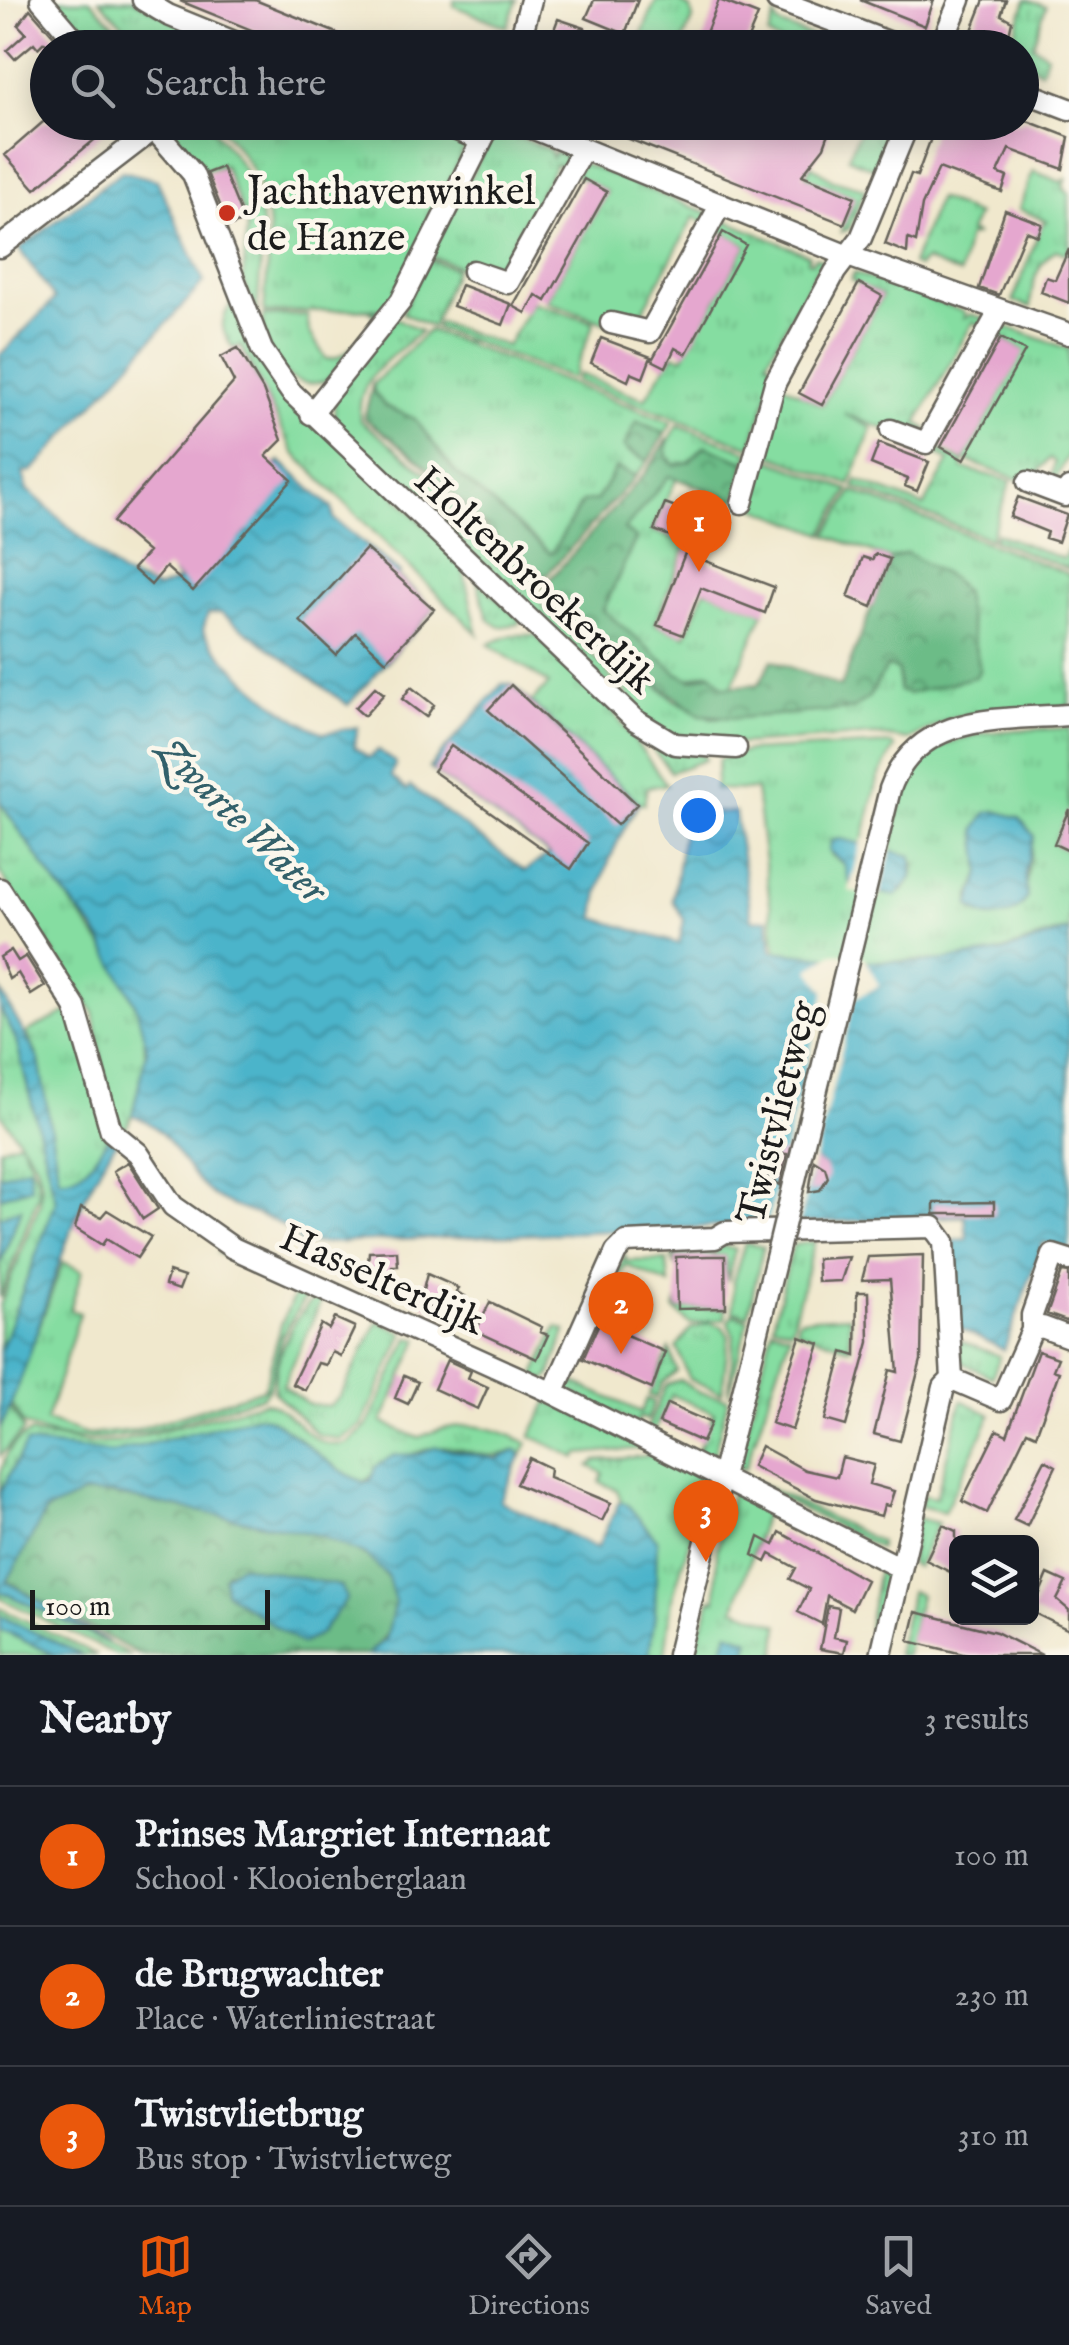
<!DOCTYPE html>
<html lang="en">
<head>
<meta charset="utf-8">
<style>
	:root { --surface:#171b24; --page:#20242c; --text:#f1f3f6; --muted:#9ea1a6; --line:#363941; --accent:#ea580c }
	body { margin:0; font-family:"IM FELL English",serif; background:var(--page); color:var(--text) }
	.controls { position:absolute; right:30px; bottom:30px; display:grid; overflow:hidden; border-radius:15px; box-shadow:0 5px 25px #0003 }
	.controls button { width:90px; height:90px; display:grid; place-items:center; padding:0; border:0; border-bottom:2px solid var(--line); background:var(--surface); color:var(--text); font:50px sans-serif }
	.scale { position:absolute; left:30px; bottom:25px; width:240px; box-sizing:border-box; padding-left:10px; border:5px solid #1c1c1c; border-top:0; font-size:28px; line-height:35px; white-space:nowrap; color:#1c1c1c; -webkit-text-stroke:8px #fbf7ec; paint-order:stroke }
	.you { position:absolute; left:698px; top:815px; width:35px; height:35px; margin:-25px; border:8px solid #fff; border-radius:50%; background:#1a73e8; box-shadow:0 0 0 15px #1a73e833 }
	.badge { display:grid; place-items:center; width:65px; height:65px; border-radius:50%; background:var(--accent); color:#fff; font-size:32px; font-weight:700 }
	.pin { position:absolute; translate:-50% -82px; filter:drop-shadow(0 2px 5px #0008) }
	.pin::after { content:''; position:absolute; top:52px; width:35px; height:30px; background:inherit; clip-path:polygon(0 0,100% 0,50% 100%) }
	.list { margin:0; padding:0; list-style:none }
	h2 { display:flex; justify-content:space-between; align-items:center; height:130px; margin:0; padding:0 40px; font-size:42px }
	h2 small { font-size:32px; font-weight:400; color:var(--muted) }
	.list li { display:grid; grid-template-columns:65px 1fr auto; gap:30px; align-items:center; box-sizing:border-box; height:140px; padding:0 40px; border-top:2px solid var(--line) }
	.list b { display:block; font-size:38px; white-space:nowrap }
	.list p { margin:0; font-size:32px; white-space:nowrap; color:var(--muted) }
	.list em { font-size:32px; font-style:normal; color:var(--muted) }
	.icon { flex:none; width:55px; height:55px; fill:none; stroke:currentColor; stroke-width:2; stroke-linecap:round; stroke-linejoin:round }
	.map { position:relative; flex:none; width:1069px; height:1655px; overflow:hidden }
	.search { position:absolute; background:var(--surface); box-shadow:0 5px 25px #0003; left:30px; right:30px; top:30px; height:110px; display:flex; align-items:center; gap:25px; box-sizing:border-box; padding:0 35px; border-radius:55px; color:var(--muted); font-size:38px }
	.sheet { height:550px; background:var(--surface) }
	nav { display:flex; justify-content:space-around; align-items:center; box-sizing:border-box; height:140px; border-top:2px solid var(--line); background:var(--surface); font-size:28px; color:var(--muted) }
	nav a { display:grid; justify-items:center; gap:5px }
	nav .on { color:var(--accent) }
	.map>svg:first-child { display:block }
	.grass { fill:url(#grass-tufts); stroke:#507c5e; stroke-width:2.5; fill-rule:evenodd }
	.forest { fill:url(#forest-crowns); stroke:#446c52; stroke-width:2.5; fill-rule:evenodd }
	.water { fill:url(#water-waves); stroke:#346873; stroke-width:2.5 }
	.pier { fill:#f0e8cd }
	.building { fill:#e5a7cf }
	.lines { fill:none; stroke-linecap:round; stroke-linejoin:round }
	.minor-casing { stroke:#66635a; stroke-width:25 }
	.minor { stroke:#fff; stroke-width:20 }
	.minor-bridge-casing { stroke:#66635a; stroke-width:25; stroke-linecap:butt }
	.minor-bridge { stroke:#fff; stroke-width:20 }
	.poi-dot { fill:#c8321e; stroke:#fbf7ec; stroke-width:4 }
	.labels { text-anchor:middle; stroke-width:9; stroke-linejoin:round; paint-order:stroke }
	.poi-label { font-size:40px; fill:#1c1c1c; stroke:#fbf7ec; text-anchor:start }
	.street-label { font-size:40px; fill:#1c1c1c; stroke:#fbf7ec }
	.water-label { font-size:42px; font-style:italic; fill:#32606a; stroke:#fbf7ec }
</style>
</head>
<body>
<div class="map">
<svg width="1069" height="1655" viewBox="0 0 1069 1655">
	<defs>
		<pattern id="grass-tufts" width="24" height="20" patternUnits="userSpaceOnUse" patternTransform="scale(2.5)"><rect width="24" height="20" fill="#85dda1"/><path d="M3 7l-1-3M5 7V3M7 7l1-3M15 17l-1-3M17 17v-4M19 17l1-3" fill="none" stroke="#72bd8a"/></pattern>
		<pattern id="forest-crowns" width="20" height="18" patternUnits="userSpaceOnUse" patternTransform="scale(2.5)"><rect width="20" height="18" fill="#6cbc87"/><path d="M2 6a3 3 0 1 1 6 0M12 15a3 3 0 1 1 6 0" fill="none" stroke="#58986e"/></pattern>
		<pattern id="water-waves" width="16" height="10" patternUnits="userSpaceOnUse" patternTransform="scale(2.5)"><rect width="16" height="10" fill="#4cb4ca"/><path d="M0 5q4-4 8 0t8 0" fill="none" stroke="#3e92a3"/></pattern>
	</defs>
	<rect width="100%" height="100%" fill="#fbf7ec"/>
	<filter id="ink" filterUnits="userSpaceOnUse"><feTurbulence type="fractalNoise" baseFrequency=".01" numOctaves="2"/><feDisplacementMap in="SourceGraphic" scale="20" xChannelSelector="R" yChannelSelector="G"/><feConvolveMatrix kernelMatrix="1 2 1 2 8 2 1 2 1" color-interpolation-filters="sRGB"/></filter>
	<filter id="wash" filterUnits="userSpaceOnUse"><feTurbulence type="fractalNoise" baseFrequency=".0048" numOctaves="4" result="noise"/><feDisplacementMap in="SourceGraphic" scale="40" xChannelSelector="R" yChannelSelector="G"/><feGaussianBlur stdDeviation="2.25" result="paint"/><feColorMatrix in="noise" values="0 0 0 0 0 0 0 0 0 0 0 0 0 0 0 0 0 1.4 0 .05"/><feComposite in="paint" operator="in"/></filter>
	<g filter="url(#wash)">
		<rect width="100%" height="100%" fill="#f0e8cd"/>
		<path class="grass" d="M48 0H90L136 47H93Z
			M99 0H133L233 47H144Z
			M454 0H517L507 27 454 6Z
			M656 0 679 1 691 10 693 19 680 47H660L640 39Z
			M1026 0 1046 6 1033 45 1047 55 1041 71 1022 61V48H1000L1013 39Z
			M775 16 778 24 818 39 814 47H790L768 36Z
			M863 122 893 123 874 169 848 158Z
			M162 123H207C277 200 263 216 257 315L243 281 247 223 224 165 202 171Z
			M216 123H417L467 143 391 308 264 313C270 221 282 195 216 123Z
			M499 129 550 150 552 157 555 152 572 158 567 169 556 164 499 266 509 273 468 270 430 256 494 131Z
			M582 163 710 214 705 223 694 217 639 318 649 325 607 323 546 301 607 192 575 175Z
			M811 165 833 180 865 189 849 229 841 232 855 197 806 177Z
			M1033 171 1061 182 1066 179 1063 188 1069 193V255L1056 250C1038 261 1030 286 1031 307L1013 301 1042 224 1047 221 1019 209Z
			M938 198 977 215 969 232 977 235 968 236 960 274 925 260 918 267 912 264Z
			M720 218 809 255 808 261 812 262 815 257 833 265 829 272 818 267 767 361 777 367 751 447 576 381 579 374 645 399 673 354 683 358 746 245 714 227Z
			M428 259 455 269 432 327 402 313Z
			M854 273 965 312 964 318 971 314 988 320 984 328 973 322 917 423 928 430C901 439 870 423 844 414L872 428 850 485 761 451 781 383 822 405 882 296 851 280Z
			M532 302 594 322 572 379 436 328 438 322 507 346Z
			M231 304H235L261 357 462 564 478 634 294 453 241 346 233 348C221 332 219 321 231 304Z
			M369 310 387 313 326 381C285 394 262 351 263 316L307 315 309 331 326 359C344 361 369 332 375 316Z
			M396 318 421 331C393 357 355 376 360 420L426 473 504 550 531 579 543 607 603 666 627 703 335 425 334 395Z
			M998 324 1069 349V454L1056 478 1066 484 1049 485 1055 462 1050 458 1038 472 1046 476V483L1023 481 964 460 1024 351 993 333Z
			M429 330 671 422V424L665 434 638 421 627 451 648 461 636 476 616 468 597 500 582 502 552 555 454 471 415 419 385 406 373 392V384Z
			M678 425 749 452 746 462 705 446 689 462 674 465 668 460 666 446Z
			M933 446 963 462 962 468 1011 481 990 539 854 487 857 480 924 506 949 461 930 450Z
			M761 456 849 490 823 534 748 505Z
			M669 475 677 478 652 531 687 543 655 624 686 636 705 589 764 612 731 688 723 687 709 672 685 680 603 611 636 538 624 530Z
			M853 491 1069 574V706L953 717 909 740 875 735 740 744 670 735 635 714 624 685 601 653 637 669 674 700 711 718 853 709 869 697 887 666 898 670 899 684 908 694 980 669 958 584 907 553 890 559 826 535Z
			M996 533 1063 559 1069 549V569L993 540Z
			M476 579 520 620 518 624 500 627 489 620Z
			M512 635H535L607 703 667 785 647 787 644 804 639 803 531 703 549 684 488 644Z
			M1069 728V812L1054 844 1069 851V930C1053 930 1010 951 988 955 917 966 847 961 776 952L756 790 715 789 719 759 748 751 891 744 895 747 878 779 862 844 831 840V855L844 864C854 896 871 896 902 892L912 878 915 863 890 851C895 829 899 804 908 783 933 723 1016 732 1069 728ZM995 811 1020 818 1032 844 1023 904C1003 918 994 922 972 910L970 898 981 871 980 849Z
			M639 732 673 753 704 755 705 760 671 772Z
			M0 802C19 829 37 858 57 884 116 965 179 1028 124 1132L108 1098 94 1013 0 873Z
			M0 1008 16 1040 56 1201 0 1352V1306L40 1203 41 1180 35 1162 0 1113Z
			M76 1008 109 1136C97 1154 84 1181 59 1178L56 1170 39 1060 27 1032Z
			M20 1141 37 1176 39 1193 0 1298V1264L21 1210 0 1217V1197L31 1187 29 1167 0 1176V1148Z
			M815 1241 791 1329 773 1324 793 1245Z
			M745 1243 763 1247 748 1316 733 1311V1281Z
			M722 1246 735 1249 728 1281 724 1256 676 1257V1267L672 1257 681 1248H704L713 1254Z
			M225 1251 309 1291 282 1336 269 1389 262 1397C186 1415 100 1464 23 1424L11 1403 63 1262 82 1271 70 1310 80 1313 46 1421 87 1435 135 1430 264 1389 281 1325 297 1289 218 1253Z
			M625 1253 626 1261 667 1260 669 1284 626 1265 620 1275 617 1274Z
			M319 1295 323 1297 283 1386 308 1404 329 1406 341 1395 378 1321 404 1333 362 1425 340 1440 318 1435 274 1392C274 1357 291 1317 319 1295Z
			M677 1302 678 1309 726 1308V1302L725 1319 690 1324 674 1309Z
			M733 1314 748 1320 729 1394 734 1336 728 1323Z
			M849 1316 850 1348 796 1330 799 1319Z
			M709 1323 722 1326 729 1336 722 1393 689 1379 677 1347 690 1329Z
			M557 1327 566 1331 550 1376 545 1380 534 1377Z
			M772 1328 790 1334 745 1469 738 1467Z
			M409 1338 419 1339 382 1422 418 1438C457 1418 491 1425 528 1443L521 1456 516 1450C481 1465 468 1444 435 1448 420 1449 411 1458 395 1455L364 1482C327 1471 286 1418 259 1416L112 1453 27 1443 0 1492C0 1466 5 1445 30 1433L89 1444 120 1442 264 1402C296 1409 310 1454 348 1443L367 1426Z
			M958 1340 1000 1356 992 1377 959 1361Z
			M670 1349 677 1371 662 1383 656 1398 649 1395Z
			M577 1372 573 1382 641 1412 647 1399 654 1402 647 1420 640 1417 637 1424 567 1390 568 1377Z
			M680 1380 699 1392 728 1399 712 1462 696 1455 714 1413 672 1395 653 1433 647 1429 666 1385Z
			M962 1400 991 1415 944 1512 920 1506 923 1495 936 1498Z
			M548 1401 647 1448 579 1454 576 1458 531 1436Z
			M10 1407 24 1430 0 1456V1429Z
			M664 1454 709 1476 672 1599 665 1655H649L654 1587 617 1490 600 1482 603 1473 589 1466 596 1461Z
			M732 1470 880 1542 879 1548 732 1473Z
			M733 1489 772 1508 764 1516 735 1608 779 1625 776 1655H745L750 1640 729 1633 721 1655H692L711 1599 716 1600 717 1550Z
			M917 1518 938 1523 917 1567 910 1564Z
			M879 1564 888 1577 879 1631 868 1628Z
			M0 1591 131 1655H117L0 1598Z
			M911 1591 920 1595 906 1655H897Z
			M0 1608 97 1655H83L0 1616Z
			M0 1630 55 1655H0Z"/>
		<path class="forest" d="M373 383 374 392 385 406 415 419 454 471 551 554 582 502 597 500 616 468 636 476 540 582 419 460 364 418Z
			M637 421 665 434 648 461 624 447Z
			M668 439 666 454 674 465 689 462 705 446 746 462 736 501 669 476 624 530 636 538 603 610 677 673 692 680 712 673 724 687 759 684 772 660 841 687 890 559 907 553 952 579 963 591 980 670 975 677 908 694 899 691 898 670 887 666 869 697 853 709 738 718 700 715 637 669 601 653 548 604 543 587 646 472Z
			M83 1494C120 1491 159 1504 196 1510 248 1520 386 1532 395 1597 399 1623 385 1639 367 1655H140L7 1582 40 1517 58 1502ZM227 1571 341 1586 299 1643 223 1579Z"/>
		<path class="water" d="M122 171 157 180 204 282 31 473 23 472 27 489 121 574 157 589 179 580 174 574 280 461 332 508 334 519 400 573 398 576 434 609 348 705 221 613H208L203 630C225 666 283 717 324 733L358 727 354 747 369 758 378 750 396 763 391 776 407 790 410 786 525 871 549 854 429 768 502 684H511L639 803C618 837 598 878 595 918L679 944 684 920 673 900 686 812H735L752 920 768 919 772 951 864 961 929 962 1002 952 1069 930V1249L1043 1242 1004 1350 957 1327 954 1240 967 1239 965 1216 301 1244C284 1214 240 1215 214 1196 181 1171 173 1128 132 1115L147 1049 135 1003 95 930 57 885 0 802V355L55 299 19 249Z
			M995 811 1020 818 1034 836 1025 872 1027 898C1013 920 988 924 969 906L981 871 976 829 986 813Z
			M841 839 912 856V878L896 896 851 887 844 864 829 851 832 840Z
			M0 990 39 1060 59 1178C84 1181 97 1154 109 1136L117 1141C58 1226 43 1339 0 1429V1352L56 1201 16 1040 0 1008Z
			M29 1166 31 1187 0 1197V1176Z
			M21 1208 0 1264V1217Z
			M259 1416C284 1418 329 1471 364 1482L371 1480 375 1467 394 1455 419 1454 436 1447 496 1459 518 1450 521 1456 500 1501 597 1548 619 1502 626 1503 657 1540 655 1615 649 1655H367L386 1639 395 1602 387 1575 364 1554 319 1535 111 1494H83L46 1511 7 1582 108 1642 0 1591V1492L26 1443 112 1453Z
			M240 1565 341 1586 347 1598 321 1633 301 1644 225 1592 224 1576Z
			M0 1616 83 1655H55L0 1630Z
			M728 1632 750 1640 745 1655H721Z"/>
		<path class="pier" d="M862 839 892 846 879 899 849 891Z
			M834 953 865 957 879 986 855 998 798 1227 766 1228 825 991 809 969Z"/>
		<g id="blocks">
			<path class="building" d="M255 0 371 47 370 48H296L180 1Z
				M594 0H638L625 34 586 18Z
				M719 0 758 15 744 48H700Z
				M860 0H934L925 26Z
				M984 0H1006L1001 15 1012 21 1006 48H965Z
				M30 9 58 41 51 48 44 42 38 48 34 43 15 59 7 50 26 33 18 25Z
				M558 19 585 28 577 48H547Z
				M1022 119 1069 137 1063 169 1009 149 998 173 1007 177 1002 192 939 168 922 205 916 242 908 239 907 253 885 244 911 174 917 176 934 130 943 133 947 122H1022Z
				M43 122H116L35 189 5 155Z
				M586 122H628L656 134 658 129 664 131 667 122H694L717 132 721 122H833L824 147 802 175 855 197 844 224Z
				M222 167 244 221 229 227 207 173Z
				M584 179 607 192 546 301 536 295 526 313 513 306Z
				M1005 210 1042 224 1038 236 1026 231 999 295 979 288Z
				M723 232 746 245 686 354 675 348 666 367 652 360Z
				M1069 249V303L1041 292 1046 277 1055 280Z
				M859 283 882 296 822 405 799 393Z
				M461 285 511 304 503 325 453 306Z
				M601 338 651 357 643 378 631 373 628 381 591 363Z
				M1001 338 1025 351 964 460 941 447Z
				M238 348 263 390 282 440 266 456 292 480 193 591 166 567 151 585 133 569 148 552 113 522 234 382 221 357Z
				M879 443 929 462 917 491 905 486 908 479 871 464Z
				M1018 497 1067 515 1058 542 1045 538 1047 532 1010 517Z
				M665 503 718 523 703 560 774 587 765 613 701 588 683 635 657 625 689 543 654 530Z
				M366 549 434 609 386 661 356 633 336 655 300 621Z
				M875 554 890 559 872 607 848 597 863 557 872 560Z
				M511 685 637 804 617 825 488 710Z
				M375 687 384 694 364 716 355 708Z
				M411 687 434 705 426 717 402 699Z
				M451 746 588 843 571 869 433 771Z
				M1069 809V851L1054 844Z
				M11 950 18 961 26 956 45 986 31 995 18 973 9 979 0 957Z
				M779 1153 787 1154 780 1185 768 1177 765 1167Z
				M814 1160 825 1167 828 1177 820 1190 809 1192Z
				M128 1162 158 1209 143 1219 113 1171Z
				M994 1202V1214H934V1203Z
				M81 1208 101 1217 107 1210 151 1237 137 1258 106 1239 102 1245 75 1228Z
				M397 1251 398 1266H392L386 1292 366 1287 369 1252Z
				M923 1255 921 1360 900 1441 874 1434 890 1370 898 1372 890 1279 862 1280 868 1257Z
				M708 1256H725L726 1308 677 1309 676 1257Z
				M849 1257 841 1281 818 1282 817 1259Z
				M169 1272 184 1277 179 1290 165 1285Z
				M1062 1272 1069 1273V1322L1047 1314Z
				M427 1274 459 1288 457 1292 465 1296 454 1320 420 1302Z
				M857 1292H868L869 1342 846 1426 825 1420 843 1352 856 1356Z
				M490 1302 542 1327 540 1332 548 1335 537 1359 476 1331Z
				M335 1318 355 1327 341 1356 332 1352 326 1365 318 1363 305 1390 292 1384 321 1324 329 1329Z
				M599 1323 665 1352 652 1389 583 1359Z
				M800 1337 820 1344 792 1430 771 1423Z
				M1038 1351 1058 1358 1053 1370 1059 1372 1036 1435 1027 1431 987 1513 962 1501 997 1430 1007 1435Z
				M447 1360 471 1371 468 1378 488 1387 478 1409 434 1389Z
				M404 1376 418 1382 408 1404 395 1398Z
				M667 1404 711 1423 702 1442 659 1423Z
				M761 1446 805 1470 837 1477 842 1457 874 1465 869 1484 894 1491 889 1506 884 1505 881 1516 816 1499 752 1466Z
				M529 1458 550 1468 549 1477 611 1503 602 1521 516 1484Z
				M1045 1460 1056 1466 1027 1526 1014 1520Z
				M943 1525 956 1531V1575L926 1560Z
				M780 1532 866 1580 852 1609 827 1596 822 1624 798 1612 809 1589 790 1579 796 1568 770 1554 766 1562 753 1555 759 1537 774 1545Z
				M1048 1574 1066 1582 1057 1600 1069 1610V1630L1032 1612Z
				M828 1606 839 1608 834 1637 847 1640 844 1653 820 1649Z
				M916 1612 996 1632 1042 1655H967L909 1641Z"/>
		</g>
	</g>
	<g filter="url(#ink)">
		<use href="#blocks" fill-opacity="0" stroke="#66635a" stroke-width="2.5"/>
		<g class="lines">
			<defs>
				<path id="minor" d="M41 0 82 48
					M143 0 168 15 249 48
					M777 0 904 48
					M518 48 531 0
					M940 48 960 0
					M1022 91 1069 109
					M437 122 481 140
					M517 122 848 256 1069 334
					M0 247 154 129 193 174 262 350 291 392 635 720 675 744 736 748
					M473 271 508 283 583 149
					M611 323 650 332 721 204
					M311 414 401 301 491 122
					M891 430 926 443 1000 310
					M1028 482 1065 496 1069 488
					M742 503 775 383 835 272 861 238 909 122
					M0 889 75 1007 111 1131 138 1153 173 1206 233 1248 553 1393 899 1567
					M800 1159 890 789C918 712 1001 720 1069 715
					M1032 1330V1315L1053 1255 1069 1260
					M952 1379 1001 1400 1032 1330 1042 1327 1069 1337
					M553 1393 616 1252 626 1242 715 1238 725 1232 933 1227 944 1242 952 1379 944 1387 881 1655
					M678 1655 779 1246"/>
			</defs>
			<use href="#minor" class="minor-casing"/>
			<use href="#minor" class="minor"/>
			<defs>
				<path id="minor-bridge" d="M779 1246 800 1159"/>
			</defs>
			<use href="#minor-bridge" class="minor-bridge-casing"/>
			<use href="#minor-bridge" class="minor-bridge"/>
		</g>
	</g>
	<circle class="poi-dot" cx="227" cy="213" r="10"/>
	<g class="labels">
		<g class="poi-label">
			<text x="247" y="204">Jachthavenwinkel<tspan x="247" dy="46">de Hanze</tspan></text>
		</g>
		<g class="street-label">
			<text transform="translate(536 579) rotate(43)" y="14">Holtenbroekerdijk</text>
			<text transform="translate(776 1112) rotate(-76)" y="14">Twistvlietweg</text>
			<text transform="translate(383 1278) rotate(24)" y="14">Hasselterdijk</text>
		</g>
		<g class="water-label">
			<text transform="translate(243 818) rotate(44)" y="15">Zwarte Water</text>
		</g>
	</g>
</svg>
<div class="controls">
<button><svg class="icon" aria-label="layers" viewBox="0 0 24 24"><path d="M12 4l9 5-9 5-9-5zM3 14l9 5 9-5"/></svg></button>
</div>
<div class="scale">100 m</div>
<div class="you"></div>
<div class="pin badge" style="left:699px;top:572px">1</div>
<div class="pin badge" style="left:621px;top:1354px">2</div>
<div class="pin badge" style="left:706px;top:1562px">3</div>
<div class="search"><svg class="icon" aria-label="search" viewBox="0 0 24 24"><circle cx="10" cy="10" r="6"/><path d="M15 15l6 6"/></svg>Search here</div>
</div>
<section class="sheet">
<h2>Nearby<small>3 results</small></h2>
<ul class="list">
<li><span class="badge">1</span><div><b>Prinses Margriet Internaat</b><p>School · Klooienberglaan</p></div><em>100 m</em></li>
<li><span class="badge">2</span><div><b>de Brugwachter</b><p>Place · Waterliniestraat</p></div><em>230 m</em></li>
<li><span class="badge">3</span><div><b>Twistvlietbrug</b><p>Bus stop · Twistvlietweg</p></div><em>310 m</em></li>
</ul>
</section>
<nav>
<a class="on"><svg class="icon" aria-label="map" viewBox="0 0 24 24"><path d="M3 6l6-2 6 2 6-2v14l-6 2-6-2-6 2zM9 4v14M15 6v14"/></svg>Map</a>
<a><svg class="icon" aria-label="directions" viewBox="0 0 24 24"><path d="M12 3l9 9-9 9-9-9zM9 14v-3h6M13 9l2 2-2 2"/></svg>Directions</a>
<a><svg class="icon" aria-label="saved" viewBox="0 0 24 24"><path d="M7 4h10v16l-5-4-5 4z"/></svg>Saved</a>
</nav>
</body>
</html>
